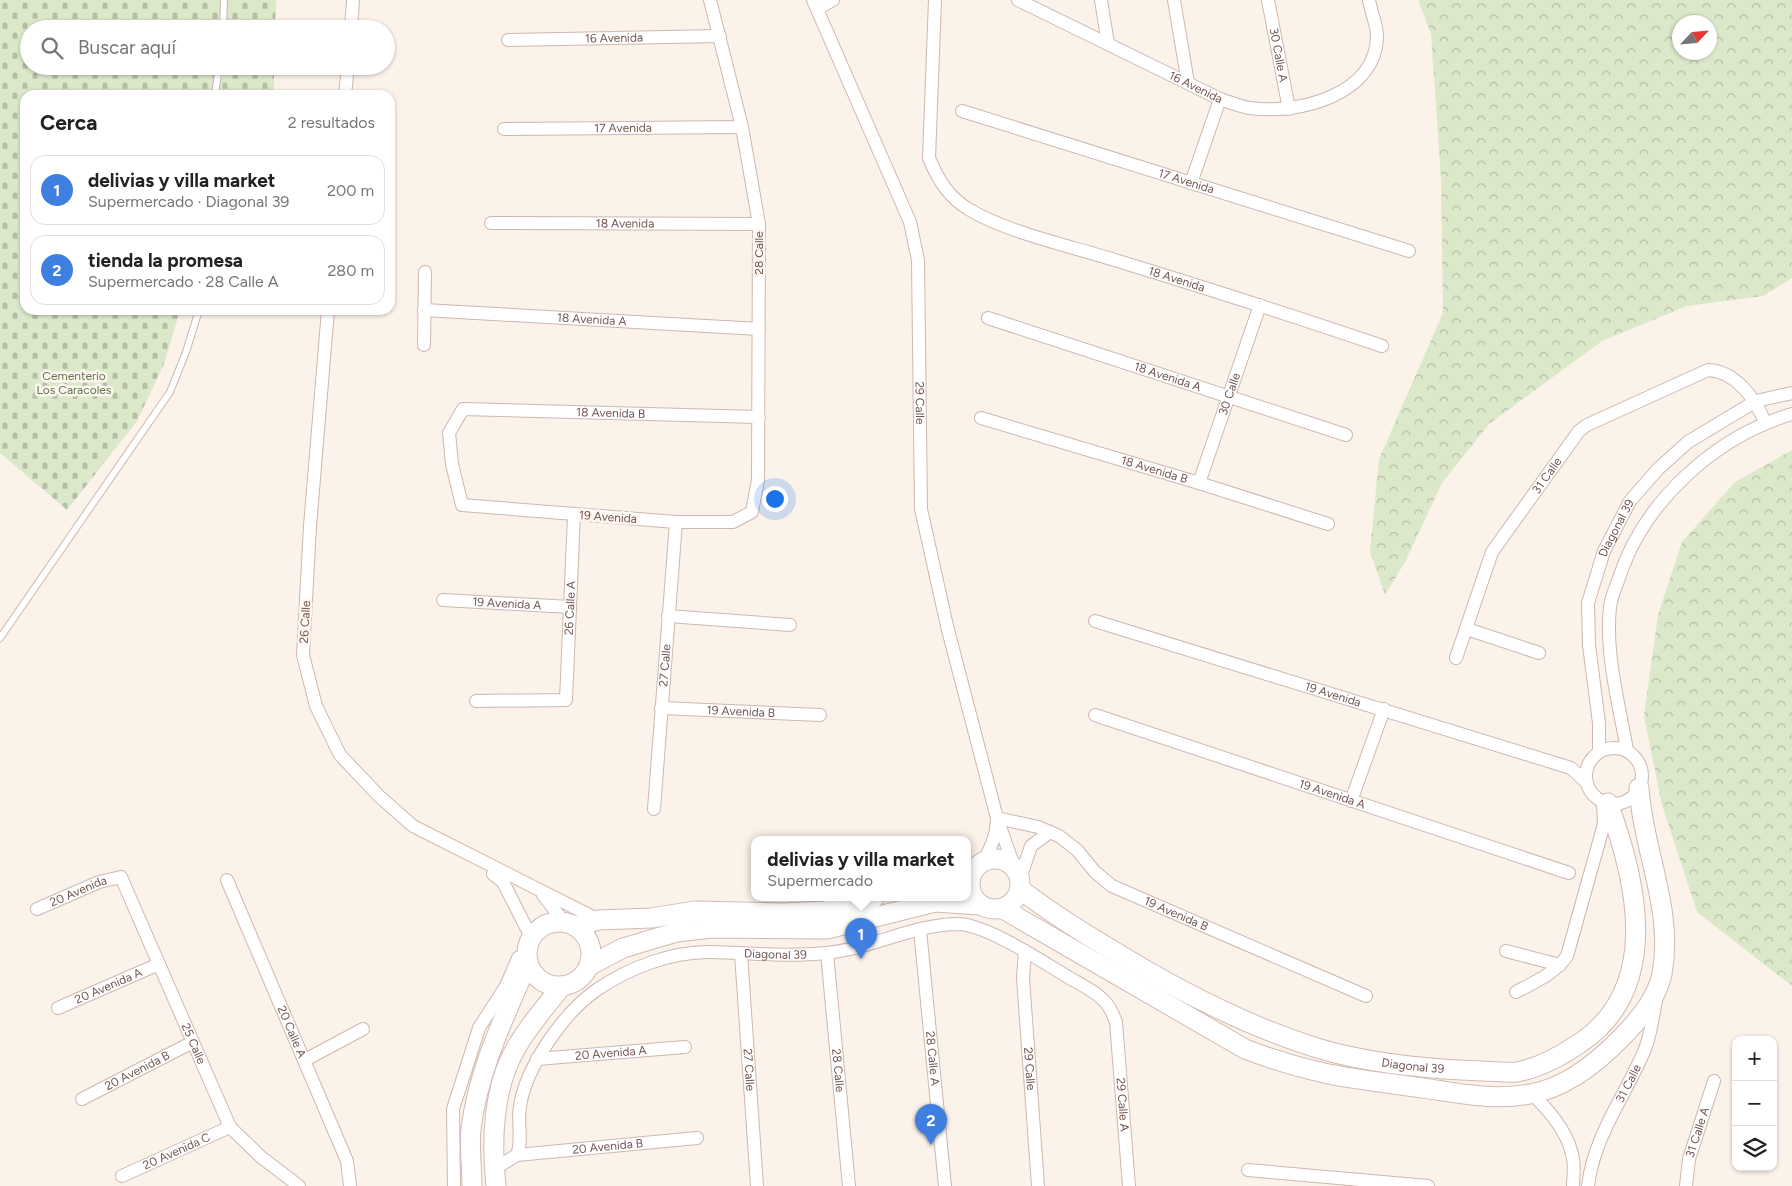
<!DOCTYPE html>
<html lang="es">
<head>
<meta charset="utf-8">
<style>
	:root { --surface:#fff; --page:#f2f2f2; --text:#222; --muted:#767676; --line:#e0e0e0; --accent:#1a73e8 }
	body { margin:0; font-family:Figtree,sans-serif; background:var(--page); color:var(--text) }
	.controls { position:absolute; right:15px; bottom:15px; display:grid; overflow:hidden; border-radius:10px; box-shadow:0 1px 4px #0004 }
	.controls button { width:45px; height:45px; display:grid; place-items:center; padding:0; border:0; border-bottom:1px solid var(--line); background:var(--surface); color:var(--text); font:25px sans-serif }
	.compass { position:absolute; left:1672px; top:15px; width:45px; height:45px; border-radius:50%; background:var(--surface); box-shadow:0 1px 4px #0004; rotate:64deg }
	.you { position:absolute; left:774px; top:498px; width:18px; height:18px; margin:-12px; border:4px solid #fff; border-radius:50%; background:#1a73e8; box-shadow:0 0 0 8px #1a73e833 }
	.badge { display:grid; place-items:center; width:32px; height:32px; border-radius:50%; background:var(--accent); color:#fff; font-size:16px; font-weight:700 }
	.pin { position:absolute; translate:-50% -41px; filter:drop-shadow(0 1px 2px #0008) }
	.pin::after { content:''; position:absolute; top:26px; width:18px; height:15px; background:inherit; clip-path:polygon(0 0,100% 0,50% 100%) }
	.popup { position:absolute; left:751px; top:836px; width:220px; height:65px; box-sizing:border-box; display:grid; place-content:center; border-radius:10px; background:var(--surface); filter:drop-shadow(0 1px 4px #0005); font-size:16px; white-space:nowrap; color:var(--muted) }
	.popup b { font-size:19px; color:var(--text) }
	.popup::after { content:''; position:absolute; left:50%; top:100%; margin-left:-10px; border:10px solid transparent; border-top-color:var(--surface) }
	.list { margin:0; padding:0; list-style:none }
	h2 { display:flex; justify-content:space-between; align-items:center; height:65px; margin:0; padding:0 20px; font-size:21px }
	h2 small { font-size:16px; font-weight:400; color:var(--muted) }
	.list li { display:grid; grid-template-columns:32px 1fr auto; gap:15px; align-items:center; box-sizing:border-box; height:70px; margin:0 10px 10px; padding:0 10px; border:1px solid var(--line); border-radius:15px }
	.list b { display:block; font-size:19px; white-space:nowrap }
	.list p { margin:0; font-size:16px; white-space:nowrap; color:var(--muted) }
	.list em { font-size:16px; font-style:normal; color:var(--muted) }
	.icon { flex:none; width:28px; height:28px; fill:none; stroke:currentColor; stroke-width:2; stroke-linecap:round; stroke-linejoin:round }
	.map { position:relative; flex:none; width:1792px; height:1186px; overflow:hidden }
	.search { position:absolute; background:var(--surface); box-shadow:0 1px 4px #0004; left:20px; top:20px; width:375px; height:55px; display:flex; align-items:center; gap:12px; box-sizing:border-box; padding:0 18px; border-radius:28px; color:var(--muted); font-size:19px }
	.panel { position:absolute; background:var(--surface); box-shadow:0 1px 4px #0004; left:20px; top:90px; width:375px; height:225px; border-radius:15px }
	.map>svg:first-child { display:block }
	.forest { fill:url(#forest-crowns); fill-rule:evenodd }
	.cemetery { fill:url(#cemetery-stones) }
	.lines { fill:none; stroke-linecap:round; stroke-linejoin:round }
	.lane-casing { stroke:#ccb8b1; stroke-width:8 }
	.street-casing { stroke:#ccb8b1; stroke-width:14 }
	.secondary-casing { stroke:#d0bab2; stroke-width:21 }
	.lane { stroke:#fff; stroke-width:6 }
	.street { stroke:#fff; stroke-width:12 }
	.secondary { stroke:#fff; stroke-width:19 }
	.labels { text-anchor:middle; stroke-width:5; stroke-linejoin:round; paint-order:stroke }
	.street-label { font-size:12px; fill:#735650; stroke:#fef6f1 }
	.park-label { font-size:12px; fill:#5e7849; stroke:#fef6f1 }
</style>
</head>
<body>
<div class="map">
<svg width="1792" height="1186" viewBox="0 0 1792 1186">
	<defs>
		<pattern id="forest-crowns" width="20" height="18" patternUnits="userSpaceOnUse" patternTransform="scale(1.25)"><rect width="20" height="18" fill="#dbe8ca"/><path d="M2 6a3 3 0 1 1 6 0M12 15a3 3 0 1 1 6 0" fill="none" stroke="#b6bfa6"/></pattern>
		<pattern id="cemetery-stones" width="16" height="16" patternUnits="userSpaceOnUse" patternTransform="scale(1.25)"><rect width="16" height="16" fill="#dbe8ca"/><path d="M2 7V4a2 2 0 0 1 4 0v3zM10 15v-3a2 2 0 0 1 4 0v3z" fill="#b6bfa6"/></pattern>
	</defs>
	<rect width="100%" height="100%" fill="#fbf2ea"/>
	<path class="forest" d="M1418 0H1792V278L1763 296 1687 306 1602 341 1489 424 1442 483 1405 562 1385 595 1370 551 1379 459 1443 313 1441 178 1431 34ZM1680 22H1710V52H1680Z
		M1792 450V986L1697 912 1662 805 1644 716 1658 615 1682 542 1735 482Z"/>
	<path class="cemetery" d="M0 0H276L275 29H29V66H274V95H25V310H180L164 364 137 421 67 510 0 453Z"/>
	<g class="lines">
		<defs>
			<path id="lane" d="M223 29 224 0
				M215 95 219 66
				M0 638 170 392 186 352 199 310"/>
			<g id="street">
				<path id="s1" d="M710 0 742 127 759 224 758 480 752 512 733 522H676L462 505 452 464 449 433 463 409 759 417"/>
				<path id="s2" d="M813 0 910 222 918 260 921 509 947 626 997 818 1015 869"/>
				<path id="s3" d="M935 0 929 158C938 180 949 198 970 210 1009 233 1074 247 1118 261 1206 288 1294 316 1382 346"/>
				<path id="s4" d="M1018 0 1220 99C1230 102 1240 107 1250 108 1297 115 1378 95 1377 34 1376 23 1371 11 1369 0"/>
				<path d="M1101 0 1108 44"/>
				<path d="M1174 0 1188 83"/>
				<path id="s5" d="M1268 0 1289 109"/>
				<path d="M817 9 833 0"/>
				<path d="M351 29 353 0"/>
				<path id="s6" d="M508 40 720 36"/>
				<path d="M345 95 348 66"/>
				<path id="s7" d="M962 111 1409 251"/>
				<path id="s8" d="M504 129 742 127"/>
				<path d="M1191 183 1220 99"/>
				<path id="s9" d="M491 223 759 224"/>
				<path d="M328 310 310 526 303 655 316 706 340 755 380 797 413 826 599 920"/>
				<path id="s10" d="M424 310 759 329"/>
				<path id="s11" d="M988 318 1346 435"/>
				<path d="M424 345 425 272"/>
				<path id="s12" d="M981 418 1199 483 1328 524"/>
				<path id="s13" d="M1199 483 1260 305"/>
				<path id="s14" d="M443 600 570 607"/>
				<path d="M668 616 790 625"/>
				<path id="s15" d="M1095 621 1571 768 1587 783"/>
				<path d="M1467 629 1539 653"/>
				<path id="s16" d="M1456 658 1492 552 1579 431 1587 425 1708 370C1736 371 1755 399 1765 422"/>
				<path id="s17" d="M476 701 566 700 574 515"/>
				<path id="s18" d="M661 708 820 715"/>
				<path id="s19" d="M1095 715 1569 873"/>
				<circle cx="1614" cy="776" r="28"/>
				<path d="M1627 750C1619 704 1605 654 1610 607 1611 597 1616 587 1619 578 1644 501 1715 437 1792 414"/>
				<path id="s20" d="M1599 752V723L1589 645 1588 603 1604 551 1630 501 1658 469 1688 442 1756 401 1792 393"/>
				<path d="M1351 801 1384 709"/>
				<path id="s21" d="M654 809 676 522"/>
				<path id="s22" d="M997 818 1038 827 1059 836 1077 850 1095 872 1112 886 1366 996"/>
				<path d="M981 863C991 850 996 837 997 821"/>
				<path d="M493 874 503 882 531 937"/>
				<path d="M1020 879 1031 846 1050 832"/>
				<path id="s23" d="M227 880 347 1161 350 1186"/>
				<path d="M543 895 564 922"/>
				<path id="s24" d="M37 909 99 882 121 877 230 1127 261 1157 299 1186"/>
				<path id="s25" d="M920 930 945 1186"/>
				<path id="s26" d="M1025 951 1023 978 1038 1186"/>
				<path d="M1506 951 1560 965"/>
				<path id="s27" d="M827 953 849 1186"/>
				<path id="s28" d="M741 954 757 1186"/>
				<path d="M1516 992C1535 982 1554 974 1567 956L1604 824 1603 804"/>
				<path id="s29" d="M58 1008 159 964"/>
				<path id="s30" d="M537 1059 685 1047"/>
				<path d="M305 1060 363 1029"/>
				<path d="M1532 1094C1550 1111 1569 1133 1573 1159 1575 1167 1573 1177 1573 1186"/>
				<path id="s31" d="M82 1099 193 1042"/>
				<path id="s32" d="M517 1155C523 1140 517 1122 520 1106 526 1067 563 1014 595 991 628 968 672 951 712 952 750 953 788 957 826 953 871 949 913 924 959 924 987 925 1043 962 1068 977 1078 983 1091 989 1100 997 1109 1004 1112 1012 1116 1022L1129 1186"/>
				<path id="s33" d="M494 1169 517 1155 697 1138"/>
				<path d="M1248 1170 1428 1186"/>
				<path id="s34" d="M122 1176 230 1127"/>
				<path d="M454 1186 453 1109 479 1028 506 986 518 958 527 954"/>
				<path id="s35" d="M1588 1186C1594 1135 1626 1095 1645 1049 1651 1034 1653 1016 1656 1000"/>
				<path id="s36" d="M1686 1186 1689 1159 1714 1081"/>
			</g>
			<g id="secondary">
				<circle cx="995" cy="884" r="25"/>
				<path id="s37" d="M1020 889C1048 911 1077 929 1107 947 1173 988 1243 1025 1317 1048 1369 1064 1427 1069 1482 1071 1493 1071 1506 1073 1517 1072 1538 1068 1559 1057 1577 1045 1662 991 1638 884 1608 803"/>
				<path d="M1003 909 1245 1049C1271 1059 1297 1067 1324 1073 1356 1080 1390 1083 1422 1088 1458 1093 1494 1101 1530 1094 1566 1088 1597 1063 1622 1037 1638 1021 1657 998 1662 974 1674 910 1643 851 1639 788"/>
				<circle cx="559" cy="954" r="32"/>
				<path d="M575 926 599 920 651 918 695 911 783 913 825 911 874 898"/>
				<path d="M589 966 623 948 677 932 711 928 827 929 935 902 980 905"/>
				<path d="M472 1186C472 1167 469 1147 471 1129 478 1070 505 1016 528 962"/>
				<path d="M496 1186C491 1142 493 1087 516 1048 529 1025 546 1006 562 986"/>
			</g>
		</defs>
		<use href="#lane" class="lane-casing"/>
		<use href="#street" class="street-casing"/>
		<use href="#secondary" class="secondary-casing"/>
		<use href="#lane" class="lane"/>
		<use href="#street" class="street"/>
		<use href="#secondary" class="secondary"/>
	</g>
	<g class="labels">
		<g class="street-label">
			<text dy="4" stroke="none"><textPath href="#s6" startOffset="106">16 Avenida</textPath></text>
			<text dy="4" stroke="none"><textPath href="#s5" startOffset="56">30 Calle A</textPath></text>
			<text dy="4" stroke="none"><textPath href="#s4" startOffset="198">16 Avenida</textPath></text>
			<text dy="4" stroke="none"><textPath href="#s8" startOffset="119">17 Avenida</textPath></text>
			<text dy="4" stroke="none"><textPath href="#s7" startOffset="235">17 Avenida</textPath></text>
			<text dy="4" stroke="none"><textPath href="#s9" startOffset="134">18 Avenida</textPath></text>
			<text transform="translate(759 253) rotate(-90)" y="4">28 Calle</text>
			<text dy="4" stroke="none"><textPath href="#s3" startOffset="444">18 Avenida</textPath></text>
			<text dy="4" stroke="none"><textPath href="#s10" startOffset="168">18 Avenida A</textPath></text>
			<text dy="4" stroke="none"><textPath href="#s11" startOffset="189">18 Avenida A</textPath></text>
			<text dy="4" stroke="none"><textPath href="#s13" startOffset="94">30 Calle</textPath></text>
			<text dy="4" stroke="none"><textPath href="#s2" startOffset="424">29 Calle</textPath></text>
			<text dy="4" stroke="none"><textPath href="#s1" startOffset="1060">18 Avenida B</textPath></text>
			<text dy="4" stroke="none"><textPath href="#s12" startOffset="181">18 Avenida B</textPath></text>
			<text dy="4" stroke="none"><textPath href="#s16" startOffset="206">31 Calle</textPath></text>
			<text transform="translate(608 517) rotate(4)" y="4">19 Avenida</text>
			<text dy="4" stroke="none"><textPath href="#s20" startOffset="230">Diagonal 39</textPath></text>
			<text dy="4" stroke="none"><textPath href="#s14" startOffset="64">19 Avenida A</textPath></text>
			<text dy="4" stroke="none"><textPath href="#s17" startOffset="182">26 Calle A</textPath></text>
			<text transform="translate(305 622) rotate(-87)" y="4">26 Calle</text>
			<text dy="4" stroke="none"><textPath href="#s21" startOffset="144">27 Calle</textPath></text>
			<text dy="4" stroke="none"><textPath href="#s15" startOffset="249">19 Avenida</textPath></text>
			<text dy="4" stroke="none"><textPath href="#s18" startOffset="80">19 Avenida B</textPath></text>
			<text dy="4" stroke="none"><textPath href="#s19" startOffset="250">19 Avenida A</textPath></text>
			<text dy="4" stroke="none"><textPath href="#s24" startOffset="45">20 Avenida</textPath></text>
			<text dy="4" stroke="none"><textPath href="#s22" startOffset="208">19 Avenida B</textPath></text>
			<text dy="4" stroke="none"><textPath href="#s32" startOffset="378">Diagonal 39</textPath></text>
			<text dy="4" stroke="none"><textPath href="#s29" startOffset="55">20 Avenida A</textPath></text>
			<text dy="4" stroke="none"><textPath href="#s23" startOffset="165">20 Calle A</textPath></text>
			<text dy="4" stroke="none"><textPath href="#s24" startOffset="272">25 Calle</textPath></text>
			<text dy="4" stroke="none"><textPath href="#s30" startOffset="74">20 Avenida A</textPath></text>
			<text dy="4" stroke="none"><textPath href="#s25" startOffset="129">28 Calle A</textPath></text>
			<text dy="4" stroke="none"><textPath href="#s37" startOffset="436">Diagonal 39</textPath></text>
			<text dy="4" stroke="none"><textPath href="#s26" startOffset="118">29 Calle</textPath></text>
			<text dy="4" stroke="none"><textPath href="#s31" startOffset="62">20 Avenida B</textPath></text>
			<text dy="4" stroke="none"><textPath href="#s28" startOffset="116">27 Calle</textPath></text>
			<text dy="4" stroke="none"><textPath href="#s27" startOffset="118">28 Calle</textPath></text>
			<text dy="4" stroke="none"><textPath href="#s35" startOffset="111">31 Calle</textPath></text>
			<text dy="4" stroke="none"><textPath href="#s32" startOffset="838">29 Calle A</textPath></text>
			<text dy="4" stroke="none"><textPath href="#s36" startOffset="55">31 Calle A</textPath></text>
			<text dy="4" stroke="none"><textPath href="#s33" startOffset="118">20 Avenida B</textPath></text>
			<text dy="4" stroke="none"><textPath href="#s34" startOffset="60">20 Avenida C</textPath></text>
		</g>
		<g class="park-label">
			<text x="74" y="380">Cementerio<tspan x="74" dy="14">Los Caracoles</tspan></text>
		</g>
	</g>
</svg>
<div class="controls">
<button>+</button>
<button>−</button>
<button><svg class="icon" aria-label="layers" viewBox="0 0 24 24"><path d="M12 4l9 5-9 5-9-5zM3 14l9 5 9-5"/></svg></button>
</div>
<svg class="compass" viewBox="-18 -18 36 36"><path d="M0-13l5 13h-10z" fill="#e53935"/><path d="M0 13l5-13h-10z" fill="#767676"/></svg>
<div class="you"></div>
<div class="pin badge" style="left:861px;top:959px;background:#3f7fe0">1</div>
<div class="popup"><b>delivias y villa market</b>Supermercado</div>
<div class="pin badge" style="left:931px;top:1145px;background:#3f7fe0">2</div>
<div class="search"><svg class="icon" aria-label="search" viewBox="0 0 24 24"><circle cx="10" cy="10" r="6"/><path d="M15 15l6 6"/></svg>Buscar aquí</div>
<section class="panel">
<h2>Cerca<small>2 resultados</small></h2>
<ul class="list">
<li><span class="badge" style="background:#3f7fe0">1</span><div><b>delivias y villa market</b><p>Supermercado · Diagonal 39</p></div><em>200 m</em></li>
<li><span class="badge" style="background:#3f7fe0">2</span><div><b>tienda la promesa</b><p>Supermercado · 28 Calle A</p></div><em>280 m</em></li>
</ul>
</section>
</div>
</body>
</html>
